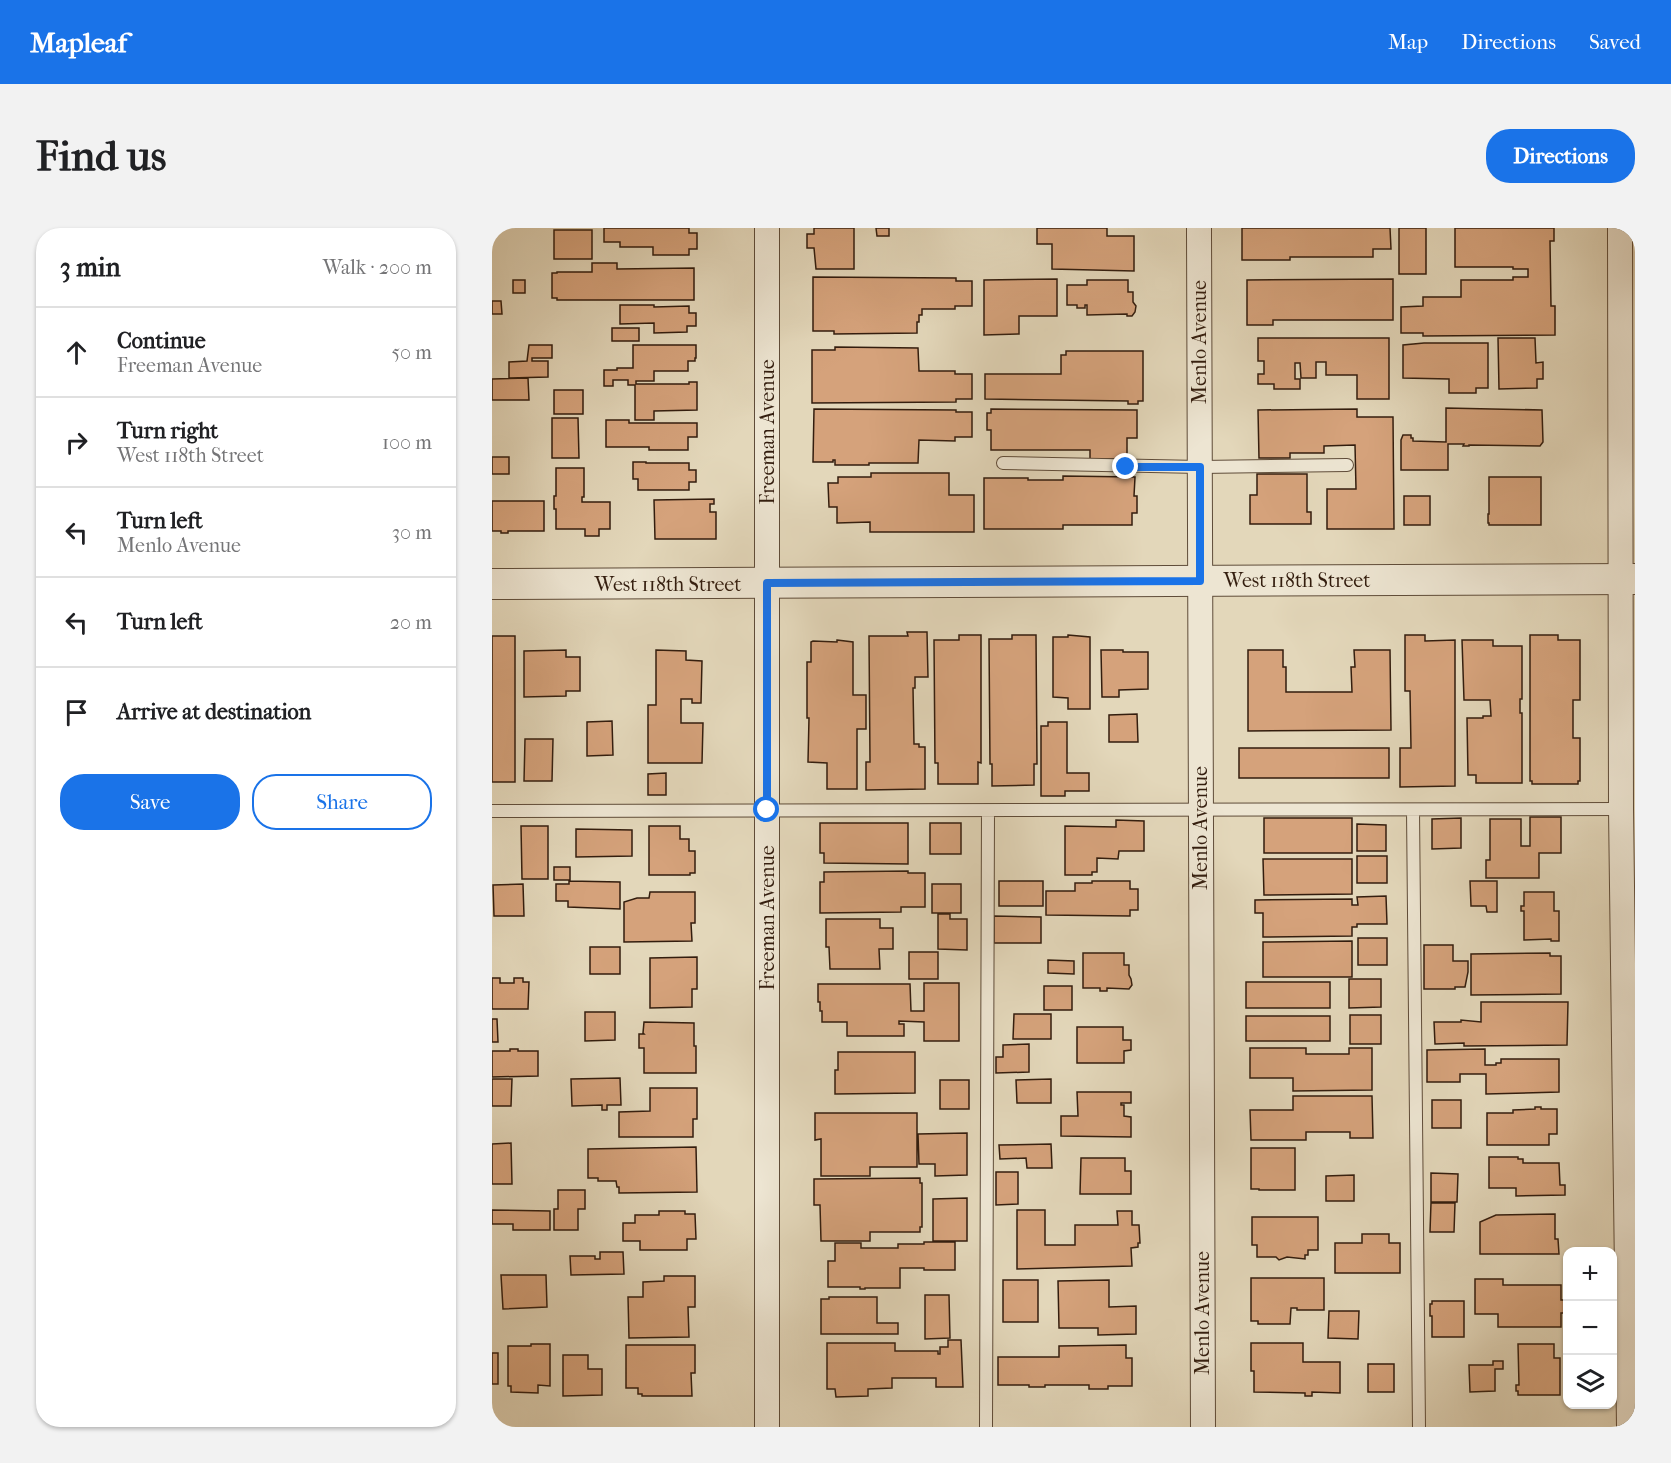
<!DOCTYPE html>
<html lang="en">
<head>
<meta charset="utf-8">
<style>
	:root { --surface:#fff; --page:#f2f2f2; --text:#202124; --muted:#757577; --line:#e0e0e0; --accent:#1a73e8 }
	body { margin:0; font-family:"IM FELL French Canon",serif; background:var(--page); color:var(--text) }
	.controls { position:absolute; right:18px; bottom:18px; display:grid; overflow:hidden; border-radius:12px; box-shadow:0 2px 4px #0004 }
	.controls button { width:54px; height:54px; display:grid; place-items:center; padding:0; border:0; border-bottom:2px solid var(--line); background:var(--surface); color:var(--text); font:30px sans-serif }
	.stop { position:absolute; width:18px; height:18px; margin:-14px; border:4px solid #1a73e8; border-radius:50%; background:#fff }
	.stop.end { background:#1a73e8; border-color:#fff; box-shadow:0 2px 6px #0008 }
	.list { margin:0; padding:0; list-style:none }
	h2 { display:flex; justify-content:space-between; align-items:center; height:78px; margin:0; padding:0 24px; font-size:26px }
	h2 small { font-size:20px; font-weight:400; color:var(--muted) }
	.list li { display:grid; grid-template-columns:39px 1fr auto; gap:18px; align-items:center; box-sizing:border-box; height:90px; padding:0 24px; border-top:2px solid var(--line) }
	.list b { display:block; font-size:22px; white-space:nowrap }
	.list p { margin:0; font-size:20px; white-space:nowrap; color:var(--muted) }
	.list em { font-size:20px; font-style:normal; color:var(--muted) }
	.actions { display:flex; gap:12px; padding:18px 24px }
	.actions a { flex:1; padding:14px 0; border:2px solid var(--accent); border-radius:24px; text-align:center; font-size:21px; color:var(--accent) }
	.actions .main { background:var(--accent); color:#fff }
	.icon { flex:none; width:33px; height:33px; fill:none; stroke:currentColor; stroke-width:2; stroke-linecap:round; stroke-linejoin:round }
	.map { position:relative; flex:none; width:1143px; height:1199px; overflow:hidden; border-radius:24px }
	header { display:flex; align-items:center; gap:36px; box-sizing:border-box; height:84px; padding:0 30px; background:var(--accent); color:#fff }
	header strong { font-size:28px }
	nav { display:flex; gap:33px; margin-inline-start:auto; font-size:21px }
	.intro { display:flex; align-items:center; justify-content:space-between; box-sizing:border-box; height:144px; padding:0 36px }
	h1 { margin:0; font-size:42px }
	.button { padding:15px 27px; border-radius:24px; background:var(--accent); color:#fff; font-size:21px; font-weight:700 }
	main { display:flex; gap:36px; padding:0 36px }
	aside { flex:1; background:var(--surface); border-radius:24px; box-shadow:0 2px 4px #0004 }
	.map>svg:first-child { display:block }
	.building { fill:#d5a27b; stroke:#331d0e; stroke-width:1.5 }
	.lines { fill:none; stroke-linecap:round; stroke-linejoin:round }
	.service-casing { stroke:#5f4c39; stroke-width:14 }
	.minor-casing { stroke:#5f4c39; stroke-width:26 }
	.tertiary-casing { stroke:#5f4c39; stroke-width:32 }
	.service { stroke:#ede5d2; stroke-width:12 }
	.minor { stroke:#ede5d2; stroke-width:24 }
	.tertiary { stroke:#ede5d2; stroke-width:30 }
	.route { stroke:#1a73e8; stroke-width:8 }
	.labels { text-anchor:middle; stroke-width:4.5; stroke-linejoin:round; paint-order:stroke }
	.street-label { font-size:20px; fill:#331d0e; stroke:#ede5d2 }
</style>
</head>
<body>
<header>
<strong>Mapleaf</strong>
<nav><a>Map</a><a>Directions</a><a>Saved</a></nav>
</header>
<div class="intro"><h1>Find us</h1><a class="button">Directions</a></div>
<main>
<aside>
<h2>3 min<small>Walk · 200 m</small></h2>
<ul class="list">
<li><svg class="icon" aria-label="ahead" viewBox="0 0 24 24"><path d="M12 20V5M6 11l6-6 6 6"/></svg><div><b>Continue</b><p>Freeman Avenue</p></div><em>50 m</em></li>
<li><svg class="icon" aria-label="right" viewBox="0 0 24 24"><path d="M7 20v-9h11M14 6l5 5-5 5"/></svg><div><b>Turn right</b><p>West 118th Street</p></div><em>100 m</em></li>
<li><svg class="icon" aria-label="left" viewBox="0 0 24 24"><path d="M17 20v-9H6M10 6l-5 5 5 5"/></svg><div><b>Turn left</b><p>Menlo Avenue</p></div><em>30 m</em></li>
<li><svg class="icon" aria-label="left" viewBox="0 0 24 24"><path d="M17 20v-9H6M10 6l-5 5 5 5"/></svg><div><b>Turn left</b></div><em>20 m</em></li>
<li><svg class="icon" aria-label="arrive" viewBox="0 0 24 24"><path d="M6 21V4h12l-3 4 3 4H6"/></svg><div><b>Arrive at destination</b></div></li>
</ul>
<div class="actions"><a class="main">Save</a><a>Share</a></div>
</aside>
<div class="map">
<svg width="1143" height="1199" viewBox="0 0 1143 1199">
	<rect width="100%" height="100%" fill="#e3d7ba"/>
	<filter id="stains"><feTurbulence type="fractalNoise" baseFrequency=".00333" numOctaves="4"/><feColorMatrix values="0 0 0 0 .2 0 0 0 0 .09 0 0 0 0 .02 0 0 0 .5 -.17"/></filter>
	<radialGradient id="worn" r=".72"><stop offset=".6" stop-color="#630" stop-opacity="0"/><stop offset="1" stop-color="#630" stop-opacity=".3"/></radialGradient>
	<path class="building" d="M112 0H197V5H205V21H197V27H161V19H128V14H112Z
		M322 0H362V41H324L322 20H315V6H322Z
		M384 0H397V8H385Z
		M545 0H615V8H642V43L560 41V16H545Z
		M750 0H898L899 21H881V29H798V32H750Z
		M907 0H934V46H907Z
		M963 0H1062V13H1058L1059 78H1063V107L931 108V105H909V79L931 78V69H969V52H1021V49H1036V41H1021V39H963Z
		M62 2H100V31H62Z
		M100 35H125V41L202 40V72H65V70H60V45H65V44H100Z
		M321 49 464 50V53H480V78H463V81H430V87H427V94H425V105L342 106V103H321Z
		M565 51V88H527V106L492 107V52Z
		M901 51V92H781V97H755V52Z
		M21 52H33V65H21Z
		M595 52H636V64H641V74L644 78 643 84 640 88H635V86L595 87V77H593V80H585V77H575V57H595Z
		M0 73H9L10 86H0Z
		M128 77H162V79L197 78V85H204V98H195V104L162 105V95L128 96Z
		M120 100H147V113H120Z
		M766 110H897V171H865V147H834V134H824V150H809L808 135H803V151H808V161H782V156H766V146H772V133H766Z
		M1006 110H1043L1044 135 1051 134V151H1045V160L1007 161Z
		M932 115H996V160H984V165H957V151L911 150V117Z
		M37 117H60V130H40V133H56V149L17 150V134L35 133Z
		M141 117H204V130H203V133H196V143H162V153H144V156H197V154H205V182L162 183V192H143V157H136V152H121V158H112V142H125V140H141Z
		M343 119 426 120 427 143H463V146H480V171H464V174L320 175V122H343Z
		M574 123H651V173H646V176H636V173L493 171V146H569V127H574Z
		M36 150 37 172H0V151Z
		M62 162H91V186H62Z
		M954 180 1050 182 1051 214 1048 218 977 217V218H971L972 216H956V242H909V212L911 207H919V210H921V213L954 214Z
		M322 181 464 182V184H480V209H463V213L427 212 426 235H377V237H343V232H341V234H321Z
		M499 181 645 182V210H635V231H598V222H499V202H495V185H499Z
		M865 181V189H901L902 301H835V261H864L863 217 832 218V225H798V230H767L766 182Z
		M60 190H86L87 230H60Z
		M114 192H137V195H205V209H196V222H157V219H114Z
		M0 229H17V246H0Z
		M141 234H154V235H197V242H204V254H197V262H146V251H141Z
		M64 240H92V269H90V274H118V301H107V308H93V301H64V281H62V268H64Z
		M379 245H457V267H482V304H378V294L345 295V279H337L336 255H346V249H379Z
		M765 246H815V284H819V296H758V267H765Z
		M571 248 643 249 642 268H645V285H640V297H571V301H492V250H536V252H571Z
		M997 249H1049V297H997V295H996V286H997Z
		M912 268H938V297H912Z
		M222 271V276H218V284H224V311H163L162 272Z
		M0 273H52V303H16V305H9V303H0Z
		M415 404H435L436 449H423V460H421L422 516H427V519H433V561L374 562V534H378L377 408H416Z
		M467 407H489V535L486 534V556H446V535H443L442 412H467Z
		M520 407H544L545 536H542V557L500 558V536H498L497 411H520Z
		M576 407 598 409V481H576V470L561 469V409H576Z
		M913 407H933V413L963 412V558L908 559V520H919L918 463H913Z
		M1038 407H1066V412H1088V472H1081V510H1088V553H1086V556H1040V553H1038Z
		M0 408H23V554H0Z
		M345 412 361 414V467H374V501H365V561H335V535L316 534 317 490H315V434H319V414L321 413 345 414Z
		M970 412H1001V418H1030V471H1028V485H1030V555H984V547H976L975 490H991V488H999L998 472H972Z
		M74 422V429H88V463H74V468L32 469V423Z
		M164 422 194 423V432L210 433 209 475H200V471H189V495H211L210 535H156V477H164Z
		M609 422H631V424H656V461L627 462V469H610Z
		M756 422H791V439H794V464H860L859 439H863L862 422H898L899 502 756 503Z
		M645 486 646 514H617V487Z
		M120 493 121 527 95 528V494Z
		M556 494H575V545H597V563H573V568H549V498H556Z
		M33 511H61L60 553H32Z
		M747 520H897V550H747Z
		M174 545V567H156V546Z
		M1038 589H1069V625H1047V650H994V632H998V591H1029V618H1038Z
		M772 590H860V625H772Z
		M969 590V620L940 621V591Z
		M624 592 652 593V623H627L626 631 605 630V644H600V647H573V598L624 599Z
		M328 595H416V636L332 635V625H328Z
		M438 595H469V626H438Z
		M865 596 894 597V623H865Z
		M29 598H56V651H30Z
		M157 598H188V611H197V623H203V645H198V647H157Z
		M84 601 140 602V628L84 629Z
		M865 628H895V655H865Z
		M771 631H860V666L772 667Z
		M62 639H78V652H62Z
		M416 643V645H433V679H409V684L328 685V654H332V644Z
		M77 653 128 654V681L76 679V673H64V656H77Z
		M507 653H551V678H507Z
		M600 653H638V661H646V682H638V688L554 687V663H583V655H600Z
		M978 653H1005V684H995L994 678H979Z
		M31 656 32 688H2L1 657Z
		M440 656H469V685H440Z
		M158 664H203V695H199L200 713 132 714V674L145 670H157Z
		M1032 664H1062V683H1067V713H1059V711L1032 712V683H1029V678H1032Z
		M894 668 895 696H865V699H860V708L771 709V685H763V672L860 671V677H866L865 669Z
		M446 686H458V691H475V722L446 721Z
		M502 688 549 689V715H502Z
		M334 691H388V700H401V721H387L388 741H338L337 719H334Z
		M866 710H895V737H866Z
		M860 713V749H771V714Z
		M932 717H961V733H976V744L973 759H963V761H932Z
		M98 719H128V746H98Z
		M417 724H446V751H417Z
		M591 725H632V737H637V747L639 751 640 757 637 761 615 760V763H608V760H591Z
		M1058 725V728H1069V766L979 767V726Z
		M205 729V761H200V779L158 780V730Z
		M556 732 582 733V746L556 745Z
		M0 750H8V755H22V750H31V754H37L36 781H0Z
		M857 751H889V779L857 780Z
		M754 754H838V780H754Z
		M432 755H467V813H432V794L407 793V796H412V808H355V794H330V783H328V774H326V756H418L419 783H432Z
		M552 758H580V782H552Z
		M989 774H1076L1075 817 972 818V815L943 816 942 794H969V792L989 794Z
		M93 784H123V812L93 813Z
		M522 786H559V811H521Z
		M858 787H889V816H858Z
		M754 788H838V813H754Z
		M0 791H5L6 814H0Z
		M152 794 202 795V818H204V845H152V820H147V806H152L151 805Z
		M585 799H631V812H639V822L632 823V835H585Z
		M537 816V844L504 845V829H511V817Z
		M758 820H814V826H857V820H880V862L801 863V850H758Z
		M18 821H26V823H46V848L0 849V823H18Z
		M993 821V837H1004V835H1009V831H1067V864L994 866V846H968V854H935V822Z
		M346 824H423V865L343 866V842H346Z
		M128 850 129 877H115V882H110V877L80 878 79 851Z
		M0 851H20L19 878H0Z
		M559 851V875H525L524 852Z
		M448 852H477V881H448Z
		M158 860H205V891H201V909H127V884L158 883Z
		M585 864H639V875H629V877H632V888L639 889V909L569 908V888H586Z
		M801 868H880L881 910H858V904H814V912H759L758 882H801Z
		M940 872H969V900H940Z
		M1043 879H1049V881H1065V906H1057V917H995V885H1021V882L1043 881Z
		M323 885H425V939H378V948H329V911L323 912Z
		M475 905V947L443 948V936H427L426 906Z
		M19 915 20 956H0V916Z
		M559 916 560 940H535L534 930 508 931 507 917Z
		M204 919 205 964 127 965V959H125L124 953H106V950H96V921Z
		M759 920H803V962H767V961H759Z
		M997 929H1026V931H1031V935H1067L1068 957H1073V967L1024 968V960H997Z
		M589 930H633V943H639V966H588Z
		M504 944H526V976L504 977Z
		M939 945 966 946 965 974H939Z
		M862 947V973H834V948Z
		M428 950V955H430V999H428V1004H378V1013H329L328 977H322V951Z
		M66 962H93V981H86V1002H62V981H66Z
		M475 970V1013H441V971Z
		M939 975H963L962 1004H938Z
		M0 982 58 983V1002H21V996H0Z
		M525 982H553V1017H583V997H626L625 983H640V997H647L648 1015H646V1019L639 1020 640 1038 525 1041Z
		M167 983H193V986H203L204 1011H195V1022H148V1013H131V995H143V987H167Z
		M1063 986V1011H1066L1067 1026H988V994L1004 987Z
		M760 989H826V1022H816V1027H813V1031L795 1029 787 1032 784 1029H765V1017H760Z
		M870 1006H897V1015H908V1045H843V1015H870Z
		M432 1014H463V1042H432V1040H408V1060H373V1061H368V1059H336V1033H343V1015H369V1020H406V1016H432Z
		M108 1024H131L132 1046 79 1047 78 1028H103V1031H108Z
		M9 1047H54L55 1079 11 1081Z
		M172 1048H203V1079H196L197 1109 137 1110 136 1069H151V1054L172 1053Z
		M759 1050H832V1082H805V1080H799L798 1096H766V1093H759Z
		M983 1051H1011V1057H1069V1072H1074V1085H1069V1099H1006V1086H983Z
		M511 1052H546V1094H511Z
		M617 1052V1079L644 1078V1106L606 1107V1100H567L566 1053Z
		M433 1067H457L458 1110 433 1111Z
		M337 1069H385V1095H406V1106H329V1071H337Z
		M940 1073H972V1109H940V1088H938V1076H940Z
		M837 1083H867L866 1111 836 1110Z
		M456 1112H469L471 1159H444V1150H400V1160L376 1161V1168L344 1169 343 1161H335V1115H403V1123H446V1126H448V1119H456Z
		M759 1115H811V1134H848V1165L820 1164V1168H813V1165L762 1164V1143H759Z
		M39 1116H58V1158L46 1157V1165L19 1164V1158H16V1118H39Z
		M1026 1116H1062V1130H1068V1167H1026V1163H1024V1157H1027Z
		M134 1117H203V1145H199L200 1168H150V1166H146V1160H134Z
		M634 1117V1130H640V1158H616V1161H597V1157H553V1159H537V1157H506V1129H567V1118Z
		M0 1125H6V1156H0Z
		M71 1127H96V1141H110V1167L71 1168Z
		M1001 1133H1011V1141H1003V1163L978 1164 977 1137H1001Z
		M876 1136H902V1164H876Z"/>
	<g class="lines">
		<defs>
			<path id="service" d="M511 235 708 239 855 237
				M921 582 927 1199
				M0 583 1129 581
				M494 1199 496 583"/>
			<path id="minor" d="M275 0V1199
				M707 0 711 1199
				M1128 0 1129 581 1137 1199"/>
			<path id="tertiary" d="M0 356 1143 351"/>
		</defs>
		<use href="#service" class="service-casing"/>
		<use href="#minor" class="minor-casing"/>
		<use href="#tertiary" class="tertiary-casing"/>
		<use href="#service" class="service"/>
		<use href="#minor" class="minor"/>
		<use href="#tertiary" class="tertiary"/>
	</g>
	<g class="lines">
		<path class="route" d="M275 582V355L708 353V239H634"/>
	</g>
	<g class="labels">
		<g class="street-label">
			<text transform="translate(707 114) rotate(-90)" y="7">Menlo Avenue</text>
			<text transform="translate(275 204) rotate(-90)" y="7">Freeman Avenue</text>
			<text x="805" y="359">West 118th Street</text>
			<text x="176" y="363">West 118th Street</text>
			<text transform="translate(708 600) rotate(-90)" y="7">Menlo Avenue</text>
			<text transform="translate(275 690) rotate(-90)" y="7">Freeman Avenue</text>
			<text transform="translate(710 1085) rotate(-90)" y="7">Menlo Avenue</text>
		</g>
	</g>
	<rect width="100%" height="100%" filter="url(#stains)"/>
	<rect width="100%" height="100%" fill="url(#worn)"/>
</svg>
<div class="controls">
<button>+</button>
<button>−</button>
<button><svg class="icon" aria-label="layers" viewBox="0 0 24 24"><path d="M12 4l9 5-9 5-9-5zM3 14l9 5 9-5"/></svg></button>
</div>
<div class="stop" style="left:275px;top:582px"></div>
<div class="stop end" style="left:634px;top:239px"></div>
</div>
</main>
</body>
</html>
